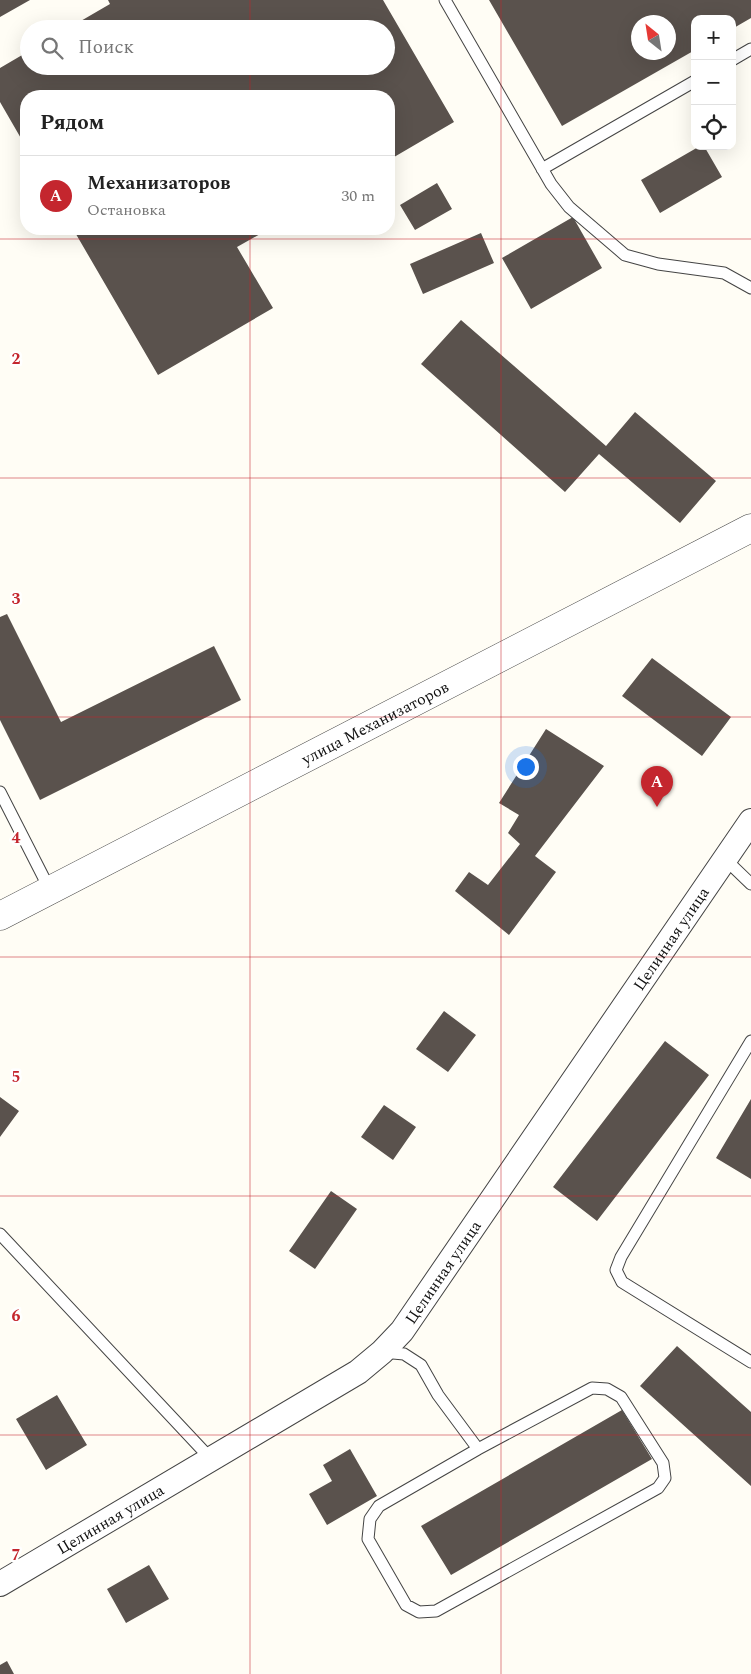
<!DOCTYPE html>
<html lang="ru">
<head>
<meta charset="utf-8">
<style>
	:root { --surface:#fff; --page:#f6f6f6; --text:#222; --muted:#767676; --line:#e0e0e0; --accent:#c4262e }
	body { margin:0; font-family:Spectral,serif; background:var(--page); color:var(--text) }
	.controls { position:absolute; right:15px; top:15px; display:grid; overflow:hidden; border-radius:10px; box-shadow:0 5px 20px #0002 }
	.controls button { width:45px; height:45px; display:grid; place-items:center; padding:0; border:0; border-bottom:1px solid var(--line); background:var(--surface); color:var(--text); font:25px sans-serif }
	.compass { position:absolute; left:631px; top:15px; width:45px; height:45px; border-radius:50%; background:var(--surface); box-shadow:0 5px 20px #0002; rotate:330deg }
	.you { position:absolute; left:525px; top:766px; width:18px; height:18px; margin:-12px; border:4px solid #fff; border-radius:50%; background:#1a73e8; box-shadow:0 0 0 8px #1a73e833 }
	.badge { display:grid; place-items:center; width:32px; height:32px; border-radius:50%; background:var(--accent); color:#fff; font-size:16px; font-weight:700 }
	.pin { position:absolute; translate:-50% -41px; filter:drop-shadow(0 1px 2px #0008) }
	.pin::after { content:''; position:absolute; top:26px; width:18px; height:15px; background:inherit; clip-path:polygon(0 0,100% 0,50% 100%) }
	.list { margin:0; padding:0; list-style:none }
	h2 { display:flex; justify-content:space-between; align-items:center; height:65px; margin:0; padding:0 20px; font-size:21px }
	h2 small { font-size:16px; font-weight:400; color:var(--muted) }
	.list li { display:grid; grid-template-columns:32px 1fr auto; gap:15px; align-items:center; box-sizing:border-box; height:80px; padding:0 20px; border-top:1px solid var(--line) }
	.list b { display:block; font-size:19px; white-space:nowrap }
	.list p { margin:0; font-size:16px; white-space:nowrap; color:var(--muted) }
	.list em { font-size:16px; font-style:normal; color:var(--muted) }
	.icon { flex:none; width:28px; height:28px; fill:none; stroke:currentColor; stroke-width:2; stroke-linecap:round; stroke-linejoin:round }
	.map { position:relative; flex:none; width:751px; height:1674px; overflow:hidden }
	.search { position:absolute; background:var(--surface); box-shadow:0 5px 20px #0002; left:20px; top:20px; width:375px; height:55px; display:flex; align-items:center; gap:12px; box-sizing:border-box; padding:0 18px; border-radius:28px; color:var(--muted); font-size:19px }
	.panel { position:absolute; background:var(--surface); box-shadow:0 5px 20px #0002; left:20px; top:90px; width:375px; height:145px; border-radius:20px }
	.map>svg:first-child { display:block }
	.building { fill:#5a524d; fill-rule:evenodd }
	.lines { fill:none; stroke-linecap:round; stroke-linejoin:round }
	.service-casing { stroke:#444; stroke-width:13 }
	.minor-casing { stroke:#444; stroke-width:26 }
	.tertiary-casing { stroke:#444; stroke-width:29 }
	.service { stroke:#fff; stroke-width:11 }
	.minor { stroke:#fff; stroke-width:24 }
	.tertiary { stroke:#fff; stroke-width:28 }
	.grid { fill:none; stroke:#c4262e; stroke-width:1; stroke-opacity:0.55 }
	.labels { text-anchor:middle; stroke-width:5; stroke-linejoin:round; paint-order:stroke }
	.street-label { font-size:16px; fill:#111; stroke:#fff }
	.grid-label { font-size:16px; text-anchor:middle; font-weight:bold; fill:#c4262e; stroke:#fff; stroke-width:5; stroke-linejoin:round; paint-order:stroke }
</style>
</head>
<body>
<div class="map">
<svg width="751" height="1674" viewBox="0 0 751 1674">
	<rect width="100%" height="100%" fill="#fffdf5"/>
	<path class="building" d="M0 0H30L0 17Z
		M108 0H383L454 122 389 160V96H26V147L0 102V68L29 51V66H386V29H67L110 4Z
		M489 0H751V18L732 29V19H695V50L562 126ZM638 22H668V52H638Z
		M700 146H704L722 177 660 213 641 180Z
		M437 183 452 209 415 230 400 205Z
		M573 217 602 268 531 309 502 258Z
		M73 229H269L237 247 273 308 158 375Z
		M481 233 494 263 423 294 410 264Z
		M461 320 606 446 635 412 716 481 680 523 599 454 565 492 421 364Z
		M7 614 61 722 214 646 241 700 40 800 0 720V617Z
		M652 658 731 717 702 756 622 696Z
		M546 729 604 766 535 856 556 872 509 935 455 891 469 872 488 885 520 844 508 833 519 815 499 803Z
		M444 1011 476 1035 448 1072 416 1049Z
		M665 1041 709 1075 597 1221 553 1187Z
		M0 1097 19 1111 0 1137Z
		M751 1099V1179L716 1158Z
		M384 1105 416 1127 393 1160 361 1137Z
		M331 1191 357 1209 315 1269 289 1251Z
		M677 1346 751 1412V1486L640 1386Z
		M57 1395 87 1445 46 1470 16 1419Z
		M622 1410 652 1459 451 1575 421 1526Z
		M350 1449 377 1496 327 1525 309 1494 332 1481 323 1465Z
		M149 1565 169 1599 126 1623 107 1589Z
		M7 1661 14 1674H0V1665Z"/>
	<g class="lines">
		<defs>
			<path id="service" d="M445 0 551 184 569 207 625 255 658 264 724 273 751 288
				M732 60 751 49
				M542 169 695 81
				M0 792 50 890
				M724 858 751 884
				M751 1041 621 1257 616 1270 622 1282 751 1362
				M0 1234 210 1458
				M382 1352 404 1354 421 1365 438 1395 478 1449 592 1388 607 1389 621 1397 663 1463 665 1478 658 1488 436 1611 419 1612 406 1605 368 1539 370 1519 379 1506 478 1449"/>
			<g id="minor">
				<path id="s1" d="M0 1584 358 1372 382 1352 402 1331 751 821"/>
			</g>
			<g id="tertiary">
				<path id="s2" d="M0 916 751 528"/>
			</g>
		</defs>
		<use href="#service" class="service-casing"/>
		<use href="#minor" class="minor-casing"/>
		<use href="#tertiary" class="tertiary-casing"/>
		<use href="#service" class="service"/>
		<use href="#minor" class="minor"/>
		<use href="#tertiary" class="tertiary"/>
	</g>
	<path class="grid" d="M250 0V29M501 0V1674M250 66V96M250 229V1674M0 239H751M0 478H751M0 717H751M0 957H751M0 1196H751M0 1435H751"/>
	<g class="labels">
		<g class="street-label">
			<text dy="6" stroke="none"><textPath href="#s2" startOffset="422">улица Механизаторов</textPath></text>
			<text dy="6" stroke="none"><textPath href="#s1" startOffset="952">Целинная улица</textPath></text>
			<text dy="6" stroke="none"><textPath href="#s1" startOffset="548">Целинная улица</textPath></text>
			<text dy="6" stroke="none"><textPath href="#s1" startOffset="128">Целинная улица</textPath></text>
		</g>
	</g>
	<g class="grid-label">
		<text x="16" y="364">2</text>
		<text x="16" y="604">3</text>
		<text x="16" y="843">4</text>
		<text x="16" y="1082">5</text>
		<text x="16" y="1321">6</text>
		<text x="16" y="1560">7</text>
	</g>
</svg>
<div class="controls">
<button>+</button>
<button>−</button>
<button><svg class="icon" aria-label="locate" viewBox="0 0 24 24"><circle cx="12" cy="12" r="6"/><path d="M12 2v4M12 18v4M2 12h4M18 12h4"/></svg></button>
</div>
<svg class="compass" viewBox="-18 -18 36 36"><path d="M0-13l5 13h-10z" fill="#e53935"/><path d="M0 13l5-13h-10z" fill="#767676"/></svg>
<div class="you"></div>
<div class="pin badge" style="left:657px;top:807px">A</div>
<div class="search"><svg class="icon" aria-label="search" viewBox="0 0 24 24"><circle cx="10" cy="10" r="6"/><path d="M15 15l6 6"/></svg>Поиск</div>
<section class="panel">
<h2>Рядом<small></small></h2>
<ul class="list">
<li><span class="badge">A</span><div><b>Механизаторов</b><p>Остановка</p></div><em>30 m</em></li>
</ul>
</section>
</div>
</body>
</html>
